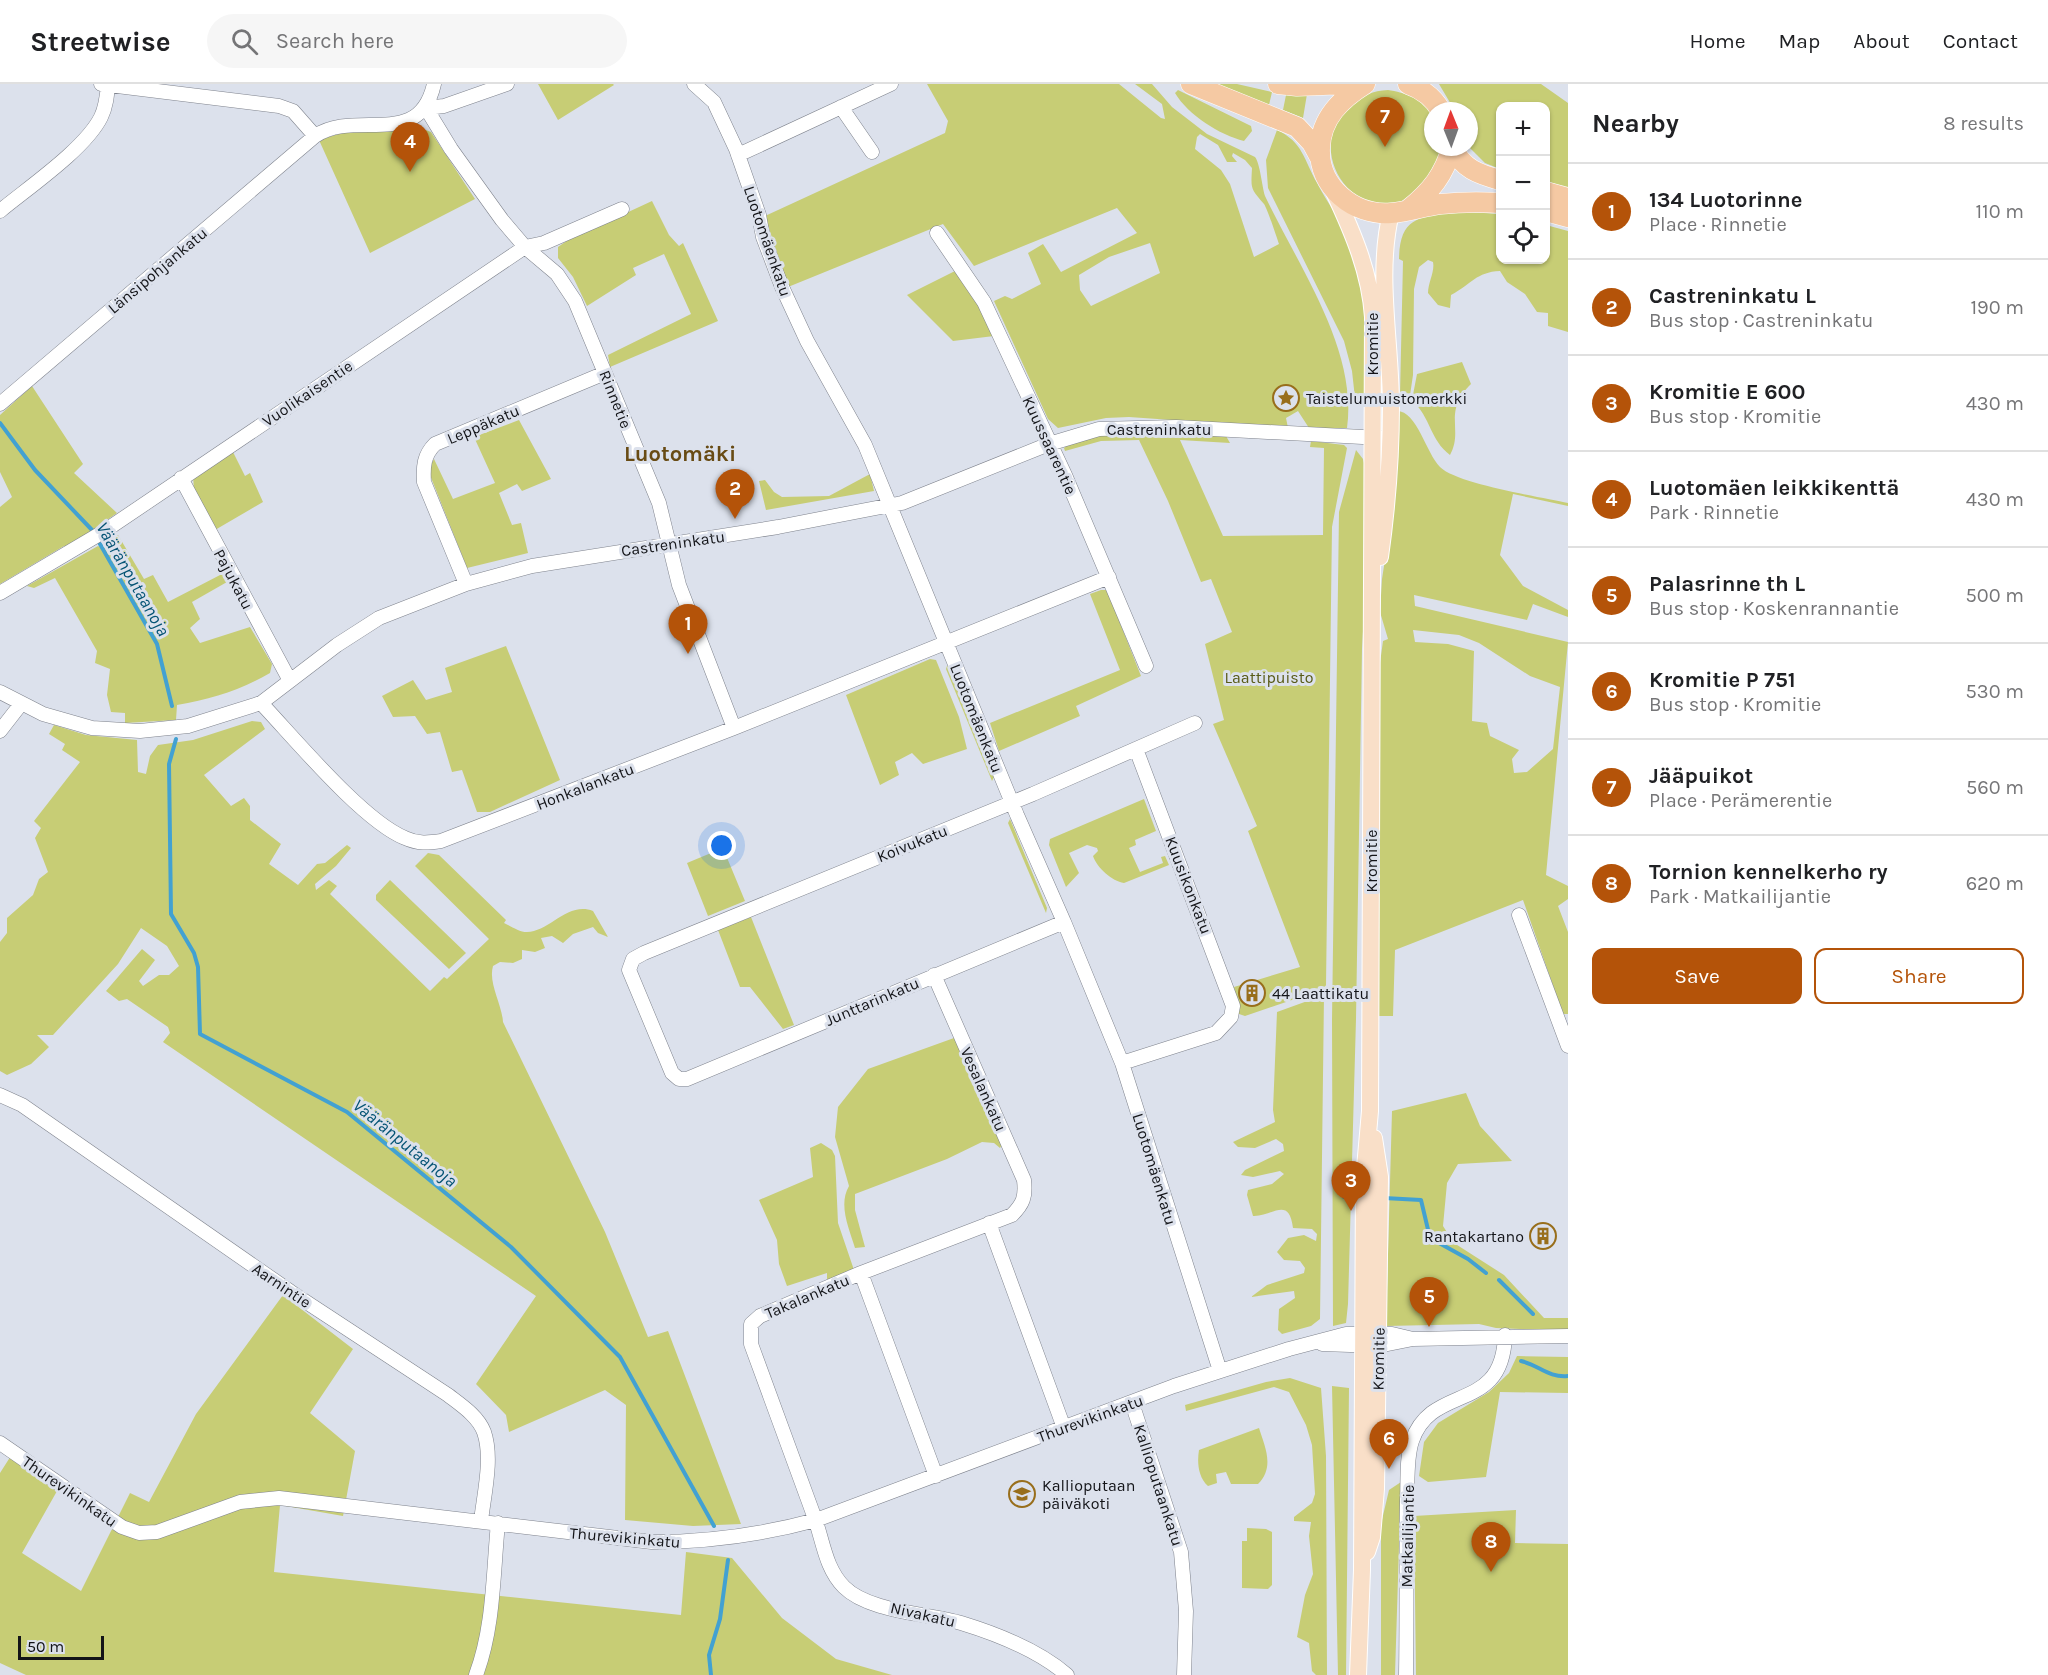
<!DOCTYPE html>
<html lang="en">
<head>
<meta charset="utf-8">
<style>
	:root { --surface:#fff; --page:#f6f6f6; --text:#202124; --muted:#757577; --line:#e0e0e0; --accent:#b45309 }
	body { margin:0; font-family:Karla,sans-serif; background:var(--page); color:var(--text) }
	.controls { position:absolute; right:18px; top:18px; display:grid; overflow:hidden; border-radius:12px; box-shadow:0 2px 4px #0004 }
	.controls button { width:54px; height:54px; display:grid; place-items:center; padding:0; border:0; border-bottom:2px solid var(--line); background:var(--surface); color:var(--text); font:30px sans-serif }
	.compass { position:absolute; left:1424px; top:18px; width:54px; height:54px; border-radius:50%; background:var(--surface); box-shadow:0 2px 4px #0004; rotate:359deg }
	.scale { position:absolute; left:18px; bottom:15px; width:86px; box-sizing:border-box; padding-left:6px; border:3px solid #131418; border-top:0; font-size:16px; line-height:21px; white-space:nowrap; color:#131418; -webkit-text-stroke:4px #dce1ec; paint-order:stroke }
	.you { position:absolute; left:722px; top:762px; width:21px; height:21px; margin:-15px; border:4px solid #fff; border-radius:50%; background:#1a73e8; box-shadow:0 0 0 9px #1a73e833 }
	.badge { display:grid; place-items:center; width:39px; height:39px; border-radius:50%; background:var(--accent); color:#fff; font-size:20px; font-weight:700 }
	.pin { position:absolute; translate:-50% -50px; filter:drop-shadow(0 2px 3px #0008) }
	.pin::after { content:''; position:absolute; top:32px; width:21px; height:18px; background:inherit; clip-path:polygon(0 0,100% 0,50% 100%) }
	.list { margin:0; padding:0; list-style:none }
	h2 { display:flex; justify-content:space-between; align-items:center; height:78px; margin:0; padding:0 24px; font-size:26px }
	h2 small { font-size:20px; font-weight:400; color:var(--muted) }
	.list li { display:grid; grid-template-columns:39px 1fr auto; gap:18px; align-items:center; box-sizing:border-box; height:96px; padding:0 24px; border-top:2px solid var(--line) }
	.list b { display:block; font-size:22px; white-space:nowrap }
	.list p { margin:0; font-size:20px; white-space:nowrap; color:var(--muted) }
	.list em { font-size:20px; font-style:normal; color:var(--muted) }
	.actions { display:flex; gap:12px; padding:18px 24px }
	.actions a { flex:1; padding:14px 0; border:2px solid var(--accent); border-radius:12px; text-align:center; font-size:21px; color:var(--accent) }
	.actions .main { background:var(--accent); color:#fff }
	.icon { flex:none; width:33px; height:33px; fill:none; stroke:currentColor; stroke-width:2; stroke-linecap:round; stroke-linejoin:round }
	.map { position:relative; flex:none; width:1568px; height:1591px; overflow:hidden }
	header { display:flex; align-items:center; gap:36px; box-sizing:border-box; height:84px; padding:0 30px; background:var(--surface); border-bottom:2px solid var(--line) }
	header strong { font-size:28px }
	nav { display:flex; gap:33px; margin-inline-start:auto; font-size:21px }
	.search { width:420px; height:54px; background:var(--page); display:flex; align-items:center; gap:15px; box-sizing:border-box; padding:0 21px; border-radius:33px; color:var(--muted); font-size:22px }
	main { display:flex }
	aside { flex:1; background:var(--surface) }
	.map>svg:first-child { display:block }
	.green { fill:#c7cd75; fill-rule:evenodd }
	.lines { fill:none; stroke-linecap:round; stroke-linejoin:round }
	.stream { stroke:#42a1d2; stroke-width:4 }
	.minor-casing { stroke:#7f838d; stroke-width:15 }
	.major-casing { stroke:#fff; stroke-width:18 }
	.highway-casing { stroke:#fff; stroke-width:21 }
	.minor { stroke:#fff; stroke-width:14 }
	.major { stroke:#f9dfc8; stroke-width:16 }
	.highway { stroke:#f5c9a3; stroke-width:20 }
	.labels { text-anchor:middle; stroke-width:6; stroke-linejoin:round; paint-order:stroke }
	.street-label { font-size:16px; fill:#131418; stroke:#dce1ec }
	.poi-label { font-size:16px; fill:#131418; stroke:#dce1ec; text-anchor:start }
	.park-label { font-size:16px; fill:#575a17; stroke:#dce1ec }
	.water-label { font-size:18px; font-style:italic; fill:#045374; stroke:#dce1ec }
	.district-label { font-size:22px; font-weight:bold; fill:#684b14; stroke:#dce1ec }
</style>
</head>
<body>
<header>
<strong>Streetwise</strong>
<div class="search"><svg class="icon" aria-label="search" viewBox="0 0 24 24"><circle cx="10" cy="10" r="6"/><path d="M15 15l6 6"/></svg>Search here</div>
<nav><a>Home</a><a>Map</a><a>About</a><a>Contact</a></nav>
</header>
<main>
<div class="map">
<svg width="1568" height="1591" viewBox="0 0 1568 1591">
	<rect width="100%" height="100%" fill="#dce1ec"/>
	<path class="green" d="M538 0H613L614 1 558 36Z
		M927 0H1119L1161 34 1165 35 1162 20 1135 0H1152L1172 23 1207 50 1255 73C1260 79 1262 102 1265 112 1298 182 1358 265 1347 344H1309L1298 327 1286 334 1288 344 1129 333 1106 334 1058 344 1048 335 994 217 1005 212 1012 215 1041 200 1028 169 1043 160 1061 188 1137 149 1117 124 974 182 943 140 788 203 765 132 945 49 948 37ZM1200 50 1218 61 1227 78H1237L1232 72 1233 69 1245 76 1252 84C1251 105 1250 104 1264 120 1267 124 1277 154 1279 160L1254 173 1230 100 1221 86 1195 65 1197 53ZM1150 159 1160 189 1091 222 1080 206 1079 191 1109 173Z
		M1210 0H1237L1272 8 1269 21Z
		M1439 0H1541L1568 19V104L1546 97V22H1500V85L1485 79 1470 64 1469 27H1455Z
		M1178 6 1251 42 1252 47 1244 57C1220 51 1188 31 1175 9Z
		M1388 6C1403 8 1429 16 1433 33 1435 42 1433 54 1433 63H1441C1440 83 1431 91 1418 105 1378 147 1318 97 1333 46 1334 42 1335 36 1337 33 1340 28 1347 24 1351 21 1364 11 1372 7 1388 6Z
		M1307 10 1303 34 1283 26 1286 11Z
		M423 45 431 48 475 115 370 169 319 56 348 47Z
		M1277 46C1303 58 1304 76 1317 99 1328 120 1342 137 1350 159 1370 209 1366 262 1365 314H1355L1352 287 1344 257 1268 104 1266 76Z
		M652 117 669 151 679 162 683 159 718 237 610 283 608 271 691 230 664 170 633 184 636 191 587 222 573 193 558 174V163L568 156Z
		M1451 127 1500 130V176H1546V141L1568 147V248L1548 242V229L1537 228 1525 210 1507 198 1500 187C1476 188 1472 200 1451 211L1450 224 1438 221 1428 209C1428 198 1435 188 1433 178L1428 176 1419 183 1414 205 1413 291 1409 318 1402 316 1400 311 1403 177 1399 175C1400 135 1416 134 1451 127Z
		M957 186 979 219 994 252 953 257 907 211Z
		M1462 278 1471 300C1442 328 1464 346 1450 371 1430 356 1431 334 1412 316L1417 290Z
		M32 302 83 380 74 389 117 429 66 464 64 462 0 500V423L12 413 0 388V331Z
		M1397 327C1417 327 1426 369 1440 383 1457 400 1541 413 1568 419V422L1513 410 1500 471 1523 502 1568 526V533L1533 520 1527 536 1414 511 1415 522 1568 558 1546 791 1568 802V815L1558 822 1568 848V930H1563L1523 816 1395 866 1393 932H1377L1380 579 1383 557 1388 555 1380 528 1382 495 1394 417ZM1413 546 1459 551 1479 559 1530 592 1560 603 1553 665 1527 688 1514 689 1512 675 1519 666 1490 652 1487 639 1472 637 1474 567 1448 560 1415 558Z
		M519 336 551 395 522 407 517 400 499 409 512 441 521 439 528 469 467 484 428 386 434 375 453 415 495 399 474 353Z
		M1119 347 1226 352 1230 359 1180 356 1223 452 1323 451 1324 364 1310 363 1311 357 1344 361 1347 364 1332 443 1326 901 1324 905 1245 932 1239 930 1234 903 1300 883 1248 747 1257 742 1213 640 1224 636 1205 560 1232 548 1211 495 1201 498 1168 417 1139 356 1101 357 1065 367 1064 364 1072 357Z
		M232 366 245 392 250 389 263 418 215 446 194 406 193 391Z
		M1356 366 1363 375 1365 383 1366 494 1362 565 1356 935 1348 1220 1346 1239 1333 1242 1332 936 1339 428Z
		M870 390 874 407 766 426 759 397 765 396 774 408 782 413 829 412Z
		M118 451 144 495 153 491 168 518 222 490 227 498 192 518 200 535 190 544 200 559 250 543 272 580 270 589C239 607 212 615 177 621L176 636 125 639V629L111 628 107 611 110 585 95 579 97 567 55 494 34 504 27 502 98 462 102 464Z
		M1101 506H1107L1141 592 1076 622 1080 632 999 667 990 639 1120 586 1090 510Z
		M506 562 560 696 490 728H477L462 686 452 688 440 648 427 650 415 632 393 633 382 612 413 596 426 616 452 608 445 584Z
		M930 575 936 576 959 633 967 665 923 680 912 669 895 678 899 691 880 701 846 611Z
		M949 582 994 693 992 697 946 585 947 582Z
		M252 637 261 638 265 645 204 691 231 722 244 714 250 722V736L281 760 269 780 298 801 317 780 325 779 347 761 351 764 336 782 315 800 316 806 329 796 337 802 330 810 430 907 444 893 447 895 489 855 415 782 428 769 439 771 506 836 504 839C511 842 519 848 527 848 549 848 568 817 593 827L608 853 598 849 593 843 573 850 563 859 552 852 541 854 545 864 535 868 522 866V875L513 879 500 878 493 882C488 899 502 920 503 938L605 1148 648 1253 668 1247 741 1440 693 1442 625 1436 626 1321 605 1306 509 1348 506 1331 476 1300 536 1212 163 958 170 949 168 943 127 915 119 917 106 907 142 865 155 876 139 897 143 902 159 891H169L179 882 167 862 141 844 118 880 53 951H37L49 963 31 980 7 991 0 987V858L7 849V834L33 811 39 795 48 788 35 754 41 744 34 737 80 678 62 666 65 660 49 650 54 641 86 651 137 656 138 688 146 690 150 672 158 661 193 656Z
		M1144 715 1156 747 1135 756 1136 761 1129 764 1140 788 1163 779 1161 773 1165 772 1169 781 1124 799C1112 797 1097 784 1093 772L1098 767 1097 764 1087 761 1069 769 1079 789 1066 803 1049 761 1050 755Z
		M1010 735 1047 824 1046 829 1008 739Z
		M723 764 745 817 708 832 687 779Z
		M390 796 466 869 449 885 376 816V811Z
		M751 833 794 941 783 945 750 903H740L718 846Z
		M1324 911 1320 1235 1311 1242 1282 1250 1278 1246 1279 1225 1295 1214 1294 1207 1251 1213 1267 1201 1304 1189 1305 1184 1300 1177 1284 1176 1277 1168 1288 1154 1304 1151 1316 1157 1317 1150 1312 1145 1293 1144C1289 1111 1272 1133 1253 1132L1247 1111 1248 1106 1272 1100 1284 1090 1280 1087 1253 1093 1241 1091 1245 1086 1284 1067 1283 1060 1276 1055 1255 1064 1238 1063 1233 1058 1275 1038 1273 1026 1277 928Z
		M954 954 1003 1059 1000 1064 994 1059 982 1058 947 1075 855 1110V1126L865 1163 855 1164C849 1144 838 1121 849 1102L835 1053 838 1023 868 985Z
		M1466 1009 1480 1042 1512 1077 1458 1080 1447 1099 1443 1142 1454 1159 1504 1191 1544 1234H1568V1247L1496 1244 1479 1240 1386 1242 1392 1027Z
		M821 1059 832 1066 835 1072 838 1139 854 1186 827 1197V1189L787 1202 779 1180 777 1156 759 1116 813 1093 810 1064Z
		M283 1211 353 1265 310 1329 355 1367 343 1432 280 1421 274 1488 681 1531 686 1468 732 1474 782 1534 836 1575 892 1591H26L0 1579V1389L14 1367 61 1400 22 1469 81 1507 130 1409 149 1418 196 1330Z
		M1517 1272 1568 1273V1309L1500 1308 1486 1393 1428 1398 1419 1392 1424 1358 1438 1339 1489 1308 1509 1289Z
		M1290 1294 1321 1304 1326 1372 1327 1591H1316L1312 1587 1309 1559 1297 1553 1305 1511 1313 1490 1309 1452 1311 1438 1294 1437V1433L1312 1419 1315 1410 1312 1361 1306 1341 1289 1308 1274 1303 1186 1327 1185 1321 1266 1298Z
		M1332 1302 1349 1304 1346 1591H1338Z
		M1259 1344C1265 1363 1275 1383 1258 1400H1231L1226 1388 1216 1390 1217 1399 1208 1402C1198 1393 1197 1378 1199 1366Z
		M1401 1398 1395 1591H1381V1440L1389 1406Z
		M1516 1426 1515 1459 1568 1460V1591H1416L1414 1432Z
		M1247 1444 1266 1445 1272 1448V1501L1268 1505 1242 1504V1457H1247Z"/>
	<g class="lines">
		<path class="stream" d="M0 339 35 386 92 446 157 560 172 622
			M176 655 169 680 171 830 194 869 198 883 200 950 347 1028 511 1163 620 1273 714 1442
			M1344 1113H1350
			M1384 1114 1421 1116 1430 1154 1468 1175 1486 1189
			M1499 1196 1533 1230
			M1521 1277C1539 1281 1548 1294 1568 1292
			M711 1591 709 1571 720 1535 728 1476"/>
		<defs>
			<path id="minor" d="M101 0 279 22 293 27 315 52
				M694 0 714 18 736 65 759 131 763 153 782 203 807 257 865 361 1017 731 1064 838 1122 979 1220 1287
				M841 23 872 68
				M426 24 451 65 502 136 525 163 557 190 575 217 659 419 679 501 734 644
				M426 24 444 22 507 0
				M738 71 891 0
				M0 127C29 103 85 65 101 33 106 23 107 12 108 1
				M937 149 984 218 1065 391 1146 582
				M0 320 315 52C356 24 419 67 434 0
				M181 394 289 595
				M466 500 424 398C423 382 424 371 435 360L605 289
				M0 509 103 448 525 163 544 159 622 125
				M0 608 43 630 92 644 140 647 188 642 261 619 337 561 379 534 466 500 532 482 778 443 902 419 1049 360 1099 345 1176 343 1381 354
				M261 619C295 655 363 737 405 754 418 760 428 759 441 757L734 644 1109 493
				M0 647 21 620
				M1519 831 1568 962
				M1064 838 687 995H679L672 989 629 886 633 875 644 869 1033 710 1195 639
				M934 891 1024 1096C1026 1113 1023 1120 1012 1131L861 1189 760 1232 751 1240V1260C772 1318 793 1375 814 1432 823 1456 825 1484 844 1503 869 1528 927 1529 961 1539 997 1550 1038 1566 1067 1591
				M1122 979 1216 949 1231 933 1233 922 1136 665
				M0 1011 22 1021 291 1208 448 1311C461 1321 478 1332 484 1348 493 1374 484 1410 481 1437
				M989 1139 1064 1344
				M861 1189 936 1392
				M1322 1260 1378 1262 1413 1255 1568 1252
				M1132 1319 1181 1468 1186 1527 1184 1591
				M0 1359 122 1443 139 1449 157 1448 240 1418 279 1414 652 1458C709 1458 761 1451 816 1436L1174 1302 1289 1265 1346 1250H1392L1413 1255
				M476 1591C494 1543 493 1490 498 1439
				M1406 1591C1407 1533 1406 1475 1407 1417 1408 1398 1406 1375 1412 1357 1432 1298 1503 1331 1505 1251"/>
			<path id="major" d="M1334 108C1353 149 1370 188 1373 233L1370 1027 1364 1095 1362 1486 1358 1591
				M1380 473C1387 423 1391 373 1391 322 1391 260 1376 189 1391 129
				M1367 1468 1372 1453 1376 1405 1380 1093 1374 1054"/>
			<path id="highway" d="M1191 0 1297 43 1312 59 1319 72
				M1278 0 1297 2 1348 0
				M1365 0C1341 15 1321 34 1320 64 1318 103 1354 132 1391 129 1408 128 1424 122 1441 120 1461 118 1481 118 1500 119
				M1408 0C1422 5 1434 14 1441 27
				M1452 63C1463 85 1478 90 1500 96
				M1546 108 1568 114
				M1409 125C1431 107 1444 91 1452 63
				M1546 127 1568 133"/>
		</defs>
		<use href="#minor" class="minor-casing"/>
		<use href="#major" class="major-casing"/>
		<use href="#highway" class="highway-casing"/>
		<use href="#minor" class="minor"/>
		<use href="#major" class="major"/>
		<use href="#highway" class="highway"/>
	</g>
	<defs>
		<symbol id="sight-ring" viewBox="-11 -11 22 22"><circle r="9.5" fill="#dce1ec" stroke="#986e1b" stroke-width="1.5"/><path d="M0-6L1.8-2.2L6-1.7L2.9 1.2L3.7 5.4L0 3.3L-3.7 5.4L-2.9 1.2L-6-1.7L-1.8-2.2Z" fill="#986e1b"/></symbol>
		<symbol id="building-ring" viewBox="-11 -11 22 22"><circle r="9.5" fill="#dce1ec" stroke="#986e1b" stroke-width="1.5"/><path d="M-4-6H4V6H1V3H-1V6H-4ZM-2.5-4.3h1.7v1.8h-1.7ZM.8-4.3h1.7v1.8H.8ZM-2.5-1h1.7V.8h-1.7ZM.8-1h1.7V.8H.8Z" fill="#986e1b"/></symbol>
		<symbol id="school-ring" viewBox="-11 -11 22 22"><circle r="9.5" fill="#dce1ec" stroke="#986e1b" stroke-width="1.5"/><path d="M0-5L7-2L0 1L-7-2ZM-4 1L0 2.5L4 1V4Q0 6-4 4Z" fill="#986e1b"/></symbol>
	</defs>
	<g fill-rule="evenodd">
		<use href="#sight-ring" x="1271" y="299" width="30" height="30"/>
		<use href="#building-ring" x="1237" y="894" width="30" height="30"/>
		<use href="#building-ring" x="1528" y="1137" width="30" height="30"/>
		<use href="#school-ring" x="1007" y="1395" width="30" height="30"/>
	</g>
	<g class="labels">
		<g class="street-label">
			<text transform="translate(768 157) rotate(71)" y="6">Luotomäenkatu</text>
			<text transform="translate(157 186) rotate(-40)" y="6">Länsipohjankatu</text>
			<text transform="translate(1372 260) rotate(-90)" y="6">Kromitie</text>
			<text transform="translate(307 309) rotate(-34)" y="6">Vuolikaisentie</text>
			<text transform="translate(616 315) rotate(68)" y="6">Rinnetie</text>
			<text transform="translate(483 340) rotate(-23)" y="6">Leppäkatu</text>
			<text x="1159" y="351">Castreninkatu</text>
			<text transform="translate(1050 361) rotate(65)" y="6">Kuussaarentie</text>
			<text transform="translate(673 459) rotate(-8)" y="6">Castreninkatu</text>
			<text transform="translate(234 495) rotate(62)" y="6">Pajukatu</text>
			<text transform="translate(977 634) rotate(68)" y="6">Luotomäenkatu</text>
			<text transform="translate(585 702) rotate(-21)" y="6">Honkalankatu</text>
			<text transform="translate(912 759) rotate(-22)" y="6">Koivukatu</text>
			<text transform="translate(1371 777) rotate(-90)" y="6">Kromitie</text>
			<text transform="translate(1189 801) rotate(69)" y="6">Kuusikonkatu</text>
			<text transform="translate(872 917) rotate(-23)" y="6">Junttarinkatu</text>
			<text transform="translate(984 1005) rotate(66)" y="6">Vesalankatu</text>
			<text transform="translate(1155 1085) rotate(73)" y="6">Luotomäenkatu</text>
			<text transform="translate(282 1201) rotate(34)" y="6">Aarnintie</text>
			<text transform="translate(807 1212) rotate(-23)" y="6">Takalankatu</text>
			<text transform="translate(1378 1275) rotate(-89)" y="6">Kromitie</text>
			<text transform="translate(1090 1334) rotate(-20)" y="6">Thurevikinkatu</text>
			<text transform="translate(1159 1401) rotate(72)" y="6">Kallioputaankatu</text>
			<text transform="translate(70 1407) rotate(35)" y="6">Thurevikinkatu</text>
			<text transform="translate(1407 1452) rotate(-89)" y="6">Matkailijantie</text>
			<text transform="translate(625 1453) rotate(5)" y="6">Thurevikinkatu</text>
			<text transform="translate(923 1530) rotate(13)" y="6">Nivakatu</text>
		</g>
		<g class="poi-label">
			<text x="1306" y="320">Taistelumuistomerkki</text>
			<text x="1272" y="915">44 Laattikatu</text>
			<text x="1524" y="1158" text-anchor="end">Rantakartano</text>
			<text x="1042" y="1407">Kallioputaan<tspan x="1042" dy="18">päiväkoti</tspan></text>
		</g>
		<g class="park-label">
			<text x="1269" y="599">Laattipuisto</text>
		</g>
		<g class="water-label">
			<text transform="translate(133 495) rotate(60)" y="6">Vääränputaanoja</text>
			<text transform="translate(405 1059) rotate(39)" y="6">Vääränputaanoja</text>
		</g>
		<g class="district-label">
			<text x="680" y="377">Luotomäki</text>
		</g>
	</g>
</svg>
<div class="controls">
<button>+</button>
<button>−</button>
<button><svg class="icon" aria-label="locate" viewBox="0 0 24 24"><circle cx="12" cy="12" r="6"/><path d="M12 2v4M12 18v4M2 12h4M18 12h4"/></svg></button>
</div>
<svg class="compass" viewBox="-18 -18 36 36"><path d="M0-13l5 13h-10z" fill="#e53935"/><path d="M0 13l5-13h-10z" fill="#757577"/></svg>
<div class="scale">50 m</div>
<div class="you"></div>
<div class="pin badge" style="left:688px;top:570px">1</div>
<div class="pin badge" style="left:735px;top:435px">2</div>
<div class="pin badge" style="left:1351px;top:1127px">3</div>
<div class="pin badge" style="left:410px;top:88px">4</div>
<div class="pin badge" style="left:1429px;top:1243px">5</div>
<div class="pin badge" style="left:1389px;top:1385px">6</div>
<div class="pin badge" style="left:1385px;top:63px">7</div>
<div class="pin badge" style="left:1491px;top:1488px">8</div>
</div>
<aside>
<h2>Nearby<small>8 results</small></h2>
<ul class="list">
<li><span class="badge">1</span><div><b>134 Luotorinne</b><p>Place · Rinnetie</p></div><em>110 m</em></li>
<li><span class="badge">2</span><div><b>Castreninkatu L</b><p>Bus stop · Castreninkatu</p></div><em>190 m</em></li>
<li><span class="badge">3</span><div><b>Kromitie E 600</b><p>Bus stop · Kromitie</p></div><em>430 m</em></li>
<li><span class="badge">4</span><div><b>Luotomäen leikkikenttä</b><p>Park · Rinnetie</p></div><em>430 m</em></li>
<li><span class="badge">5</span><div><b>Palasrinne th L</b><p>Bus stop · Koskenrannantie</p></div><em>500 m</em></li>
<li><span class="badge">6</span><div><b>Kromitie P 751</b><p>Bus stop · Kromitie</p></div><em>530 m</em></li>
<li><span class="badge">7</span><div><b>Jääpuikot</b><p>Place · Perämerentie</p></div><em>560 m</em></li>
<li><span class="badge">8</span><div><b>Tornion kennelkerho ry</b><p>Park · Matkailijantie</p></div><em>620 m</em></li>
</ul>
<div class="actions"><a class="main">Save</a><a>Share</a></div>
</aside>
</main>
</body>
</html>
